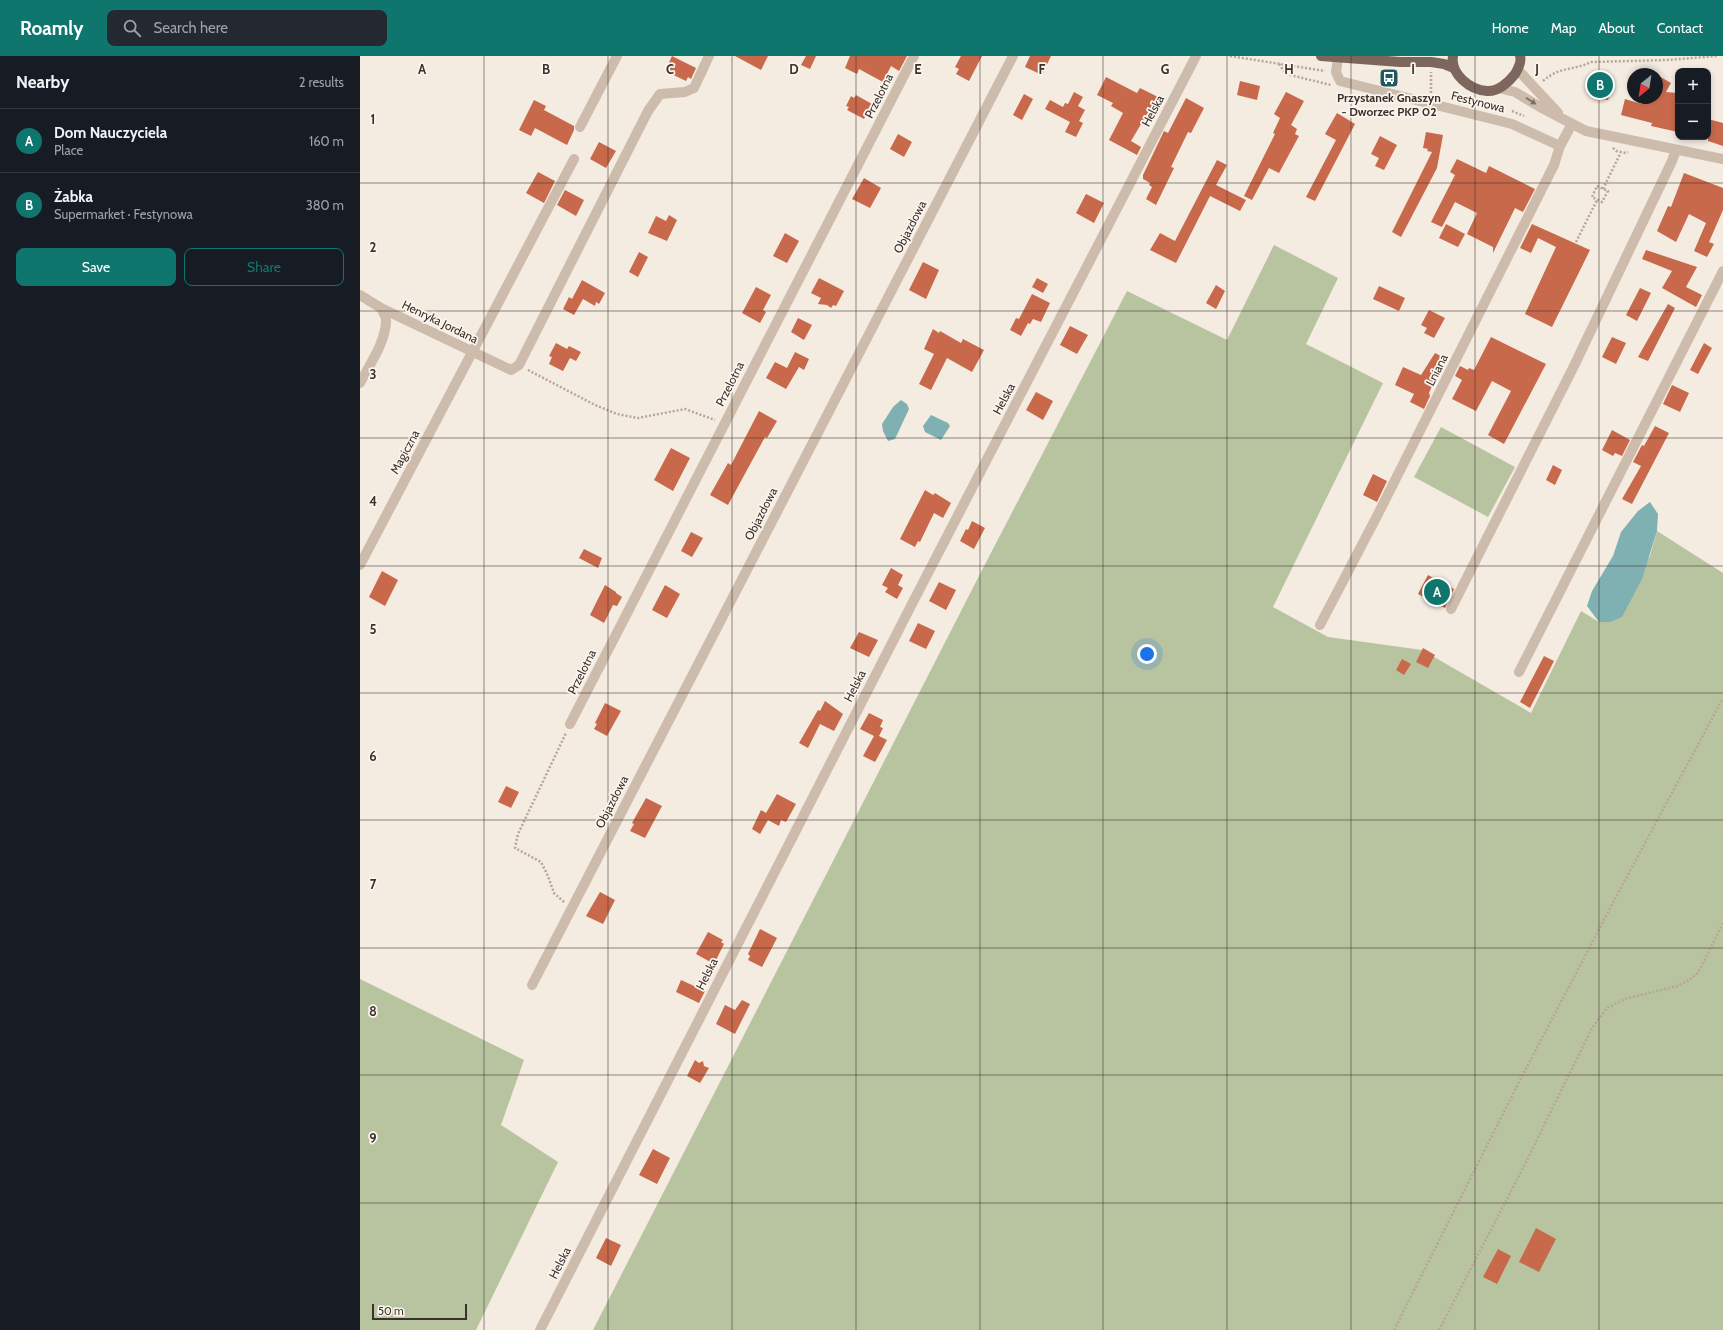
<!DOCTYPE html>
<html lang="en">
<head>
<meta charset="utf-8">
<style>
	:root { --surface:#171b24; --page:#242831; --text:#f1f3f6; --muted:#9ea1a6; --line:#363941; --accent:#0f766e }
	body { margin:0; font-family:Cabin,sans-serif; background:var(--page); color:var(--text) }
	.controls { position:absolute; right:12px; top:12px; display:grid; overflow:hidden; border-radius:8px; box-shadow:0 2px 6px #0003 }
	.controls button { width:36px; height:36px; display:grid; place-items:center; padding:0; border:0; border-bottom:1px solid var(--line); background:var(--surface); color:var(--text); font:20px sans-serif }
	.compass { position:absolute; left:1267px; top:12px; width:36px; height:36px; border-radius:50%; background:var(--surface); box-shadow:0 2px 6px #0003; rotate:210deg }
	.scale { position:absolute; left:12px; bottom:10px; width:95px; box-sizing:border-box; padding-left:4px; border:2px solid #3b302b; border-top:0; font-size:11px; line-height:14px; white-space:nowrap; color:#3b302b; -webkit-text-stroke:3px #fbf5ee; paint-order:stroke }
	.you { position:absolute; left:787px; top:598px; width:14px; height:14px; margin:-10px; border:3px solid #fff; border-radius:50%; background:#1a73e8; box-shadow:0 0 0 6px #1a73e833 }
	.badge { display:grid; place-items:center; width:26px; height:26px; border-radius:50%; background:var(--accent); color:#fff; font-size:13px; font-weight:700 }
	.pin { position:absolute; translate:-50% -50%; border:2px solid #fff; box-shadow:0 1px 4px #0006 }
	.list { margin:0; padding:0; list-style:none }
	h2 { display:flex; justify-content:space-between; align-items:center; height:52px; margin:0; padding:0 16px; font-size:17px }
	h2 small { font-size:13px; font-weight:400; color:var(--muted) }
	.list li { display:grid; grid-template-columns:26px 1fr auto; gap:12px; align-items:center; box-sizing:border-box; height:64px; padding:0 16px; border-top:1px solid var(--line) }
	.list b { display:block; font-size:15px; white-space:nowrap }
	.list p { margin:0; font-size:13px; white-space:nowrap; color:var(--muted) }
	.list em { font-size:13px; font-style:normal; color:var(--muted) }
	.actions { display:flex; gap:8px; padding:12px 16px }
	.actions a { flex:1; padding:9px 0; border:1px solid var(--accent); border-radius:8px; text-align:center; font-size:14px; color:var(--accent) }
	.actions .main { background:var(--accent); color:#fff }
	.icon { flex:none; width:22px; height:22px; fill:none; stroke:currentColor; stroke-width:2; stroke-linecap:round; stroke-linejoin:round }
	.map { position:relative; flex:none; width:1363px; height:1274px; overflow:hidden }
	header { display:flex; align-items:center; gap:24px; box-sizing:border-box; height:56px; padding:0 20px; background:var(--accent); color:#fff }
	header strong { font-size:19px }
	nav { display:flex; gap:22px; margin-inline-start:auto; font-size:14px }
	.search { width:280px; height:36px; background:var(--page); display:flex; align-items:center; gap:10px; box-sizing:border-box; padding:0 14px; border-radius:8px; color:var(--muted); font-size:15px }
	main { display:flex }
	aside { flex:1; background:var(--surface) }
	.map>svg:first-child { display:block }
	.green { fill:#b8c4a0 }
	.water { fill:#7fb0b2 }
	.building { fill:#c8694b }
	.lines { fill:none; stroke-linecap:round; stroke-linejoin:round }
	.path { stroke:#b9a596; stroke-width:2.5; stroke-dasharray:2 2; stroke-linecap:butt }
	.minor { stroke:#cdbbac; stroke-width:10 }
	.major { stroke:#7d675c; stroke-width:10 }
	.oneway { fill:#7d6f65 }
	.grid { fill:none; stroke:#3b302b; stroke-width:1; stroke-opacity:0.55 }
	.labels { text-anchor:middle; stroke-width:3.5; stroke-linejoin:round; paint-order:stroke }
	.street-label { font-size:12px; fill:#3b302b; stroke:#fbf5ee }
	.poi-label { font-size:12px; font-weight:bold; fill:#3b302b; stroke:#fbf5ee }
	.grid-label { font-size:13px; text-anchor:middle; font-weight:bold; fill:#3b302b; stroke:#fbf5ee; stroke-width:3.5; stroke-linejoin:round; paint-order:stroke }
</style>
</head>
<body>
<header>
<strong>Roamly</strong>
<div class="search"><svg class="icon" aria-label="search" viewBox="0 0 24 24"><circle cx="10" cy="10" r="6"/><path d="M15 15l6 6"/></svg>Search here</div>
<nav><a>Home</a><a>Map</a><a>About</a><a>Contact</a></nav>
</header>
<main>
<aside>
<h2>Nearby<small>2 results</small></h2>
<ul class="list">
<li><span class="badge">A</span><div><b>Dom Nauczyciela</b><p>Place</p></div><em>160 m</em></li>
<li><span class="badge">B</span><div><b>Żabka</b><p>Supermarket · Festynowa</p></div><em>380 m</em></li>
</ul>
<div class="actions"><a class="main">Save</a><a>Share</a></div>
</aside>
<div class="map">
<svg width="1363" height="1274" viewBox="0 0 1363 1274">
	<rect width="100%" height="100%" fill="#f4ebe1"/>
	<path class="green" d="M914 189 978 222 946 288 1023 327 913 551 968 581 1062 594 1171 657 1221 555 1239 566 1290 500 1297 475 1363 517V1274H233L620 518 767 235 867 284Z
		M1081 371 1155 411 1128 461 1054 421Z
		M0 923 164 1004 141 1069 198 1106 116 1274H0Z"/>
	<path class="water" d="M541 344 547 348 549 353 535 383 528 385 523 375 522 368 533 351Z
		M571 359 588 367 590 370 581 384 565 376 563 370Z
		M1290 446 1298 458 1297 475 1282 523 1262 561 1250 566H1239L1227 550 1232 535 1253 500 1261 476 1278 455Z"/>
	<path class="building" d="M312 0 336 12 331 23 328 21 326 25 305 15Z
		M375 0H408L401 14Z
		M446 0H456L450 13 441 9Z
		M490 0H547L539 15 531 10 523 26 499 13 497 18 485 12Z
		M601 0H622L609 25 596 18 599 13 595 11Z
		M670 0H691L682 19 665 11Z
		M1234 17 1254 25 1248 44 1238 42 1236 37 1226 33Z
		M1297 19 1311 27 1306 36 1318 37V76L1291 70 1292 67 1261 59 1265 43 1282 48 1285 42H1297Z
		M746 21 777 37 780 32 798 41 789 59 787 58 771 85 781 91 777 99 749 84 763 57 751 50 753 47 737 39Z
		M880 25 900 30 897 44 877 39Z
		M714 36 723 41 718 50 725 54 719 65 723 67 716 81 705 76 710 66 685 53 690 44 703 51 705 47 708 48Z
		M926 36 944 45 931 69 937 73 935 78 939 80 919 117 909 112 892 144 884 140 915 78 913 77 920 62 914 58Z
		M664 38 673 43 662 64 653 59Z
		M496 39 512 48 504 63 487 54 489 51 486 50 491 40 494 42Z
		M826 42 844 52 831 77 828 76 811 111 814 112 796 149 786 143 792 131 789 129 790 127 783 123V119L804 75 808 77Z
		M174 44 186 50 184 54 214 70V74L207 89 175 72 171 80 159 74Z
		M977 57 995 68 955 145 946 141 976 84 965 78Z
		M1348 63 1363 67V90L1348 85Z
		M1066 76 1083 79 1077 112 1041 181 1032 176 1072 96 1067 95 1068 93 1063 92Z
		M538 78 552 86 544 101 530 93Z
		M1020 80 1037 89 1024 114 1015 110 1019 102 1011 98Z
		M239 86 256 95 246 112 230 103Z
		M1097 103 1126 117 1129 110 1175 133 1163 156 1155 152 1133 197V191L1107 178 1117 157 1095 146 1082 171 1071 166 1095 119 1090 116Z
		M857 104 867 109 856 129 886 144 880 155 850 140 816 207 790 194 800 177 815 185Z
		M178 116 195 125 184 147 166 137Z
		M1324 117 1363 132V154L1349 186 1354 188 1347 201 1334 195 1346 167 1329 158 1316 186 1297 175 1308 150 1311 151Z
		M504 122 521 132 510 152 492 143Z
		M205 134 224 144 216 160 197 149Z
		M726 138 744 147 734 167 716 157Z
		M309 159 317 164 307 185 288 177 296 160 306 165Z
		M1086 168 1105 178 1098 191 1079 182Z
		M1172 168 1230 194 1192 271 1165 258 1196 191 1178 182 1171 197 1160 192Z
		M425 177 439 185 427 207 413 200Z
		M1286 194 1337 211 1326 231 1342 239 1336 251 1302 232 1312 215 1282 203Z
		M279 196 288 201 278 221 269 216Z
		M563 206 579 214 566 243 549 234Z
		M459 222 484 235 476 250 473 249 471 252 467 249 458 248 461 242 451 237Z
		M677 222 688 228 683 237 672 231Z
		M222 224 245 237 239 248 236 246 235 250 223 243 214 259 203 253 209 241 212 243Z
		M856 229 865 235 856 253 846 247Z
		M1019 230 1045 242 1039 255 1013 243Z
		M396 231 411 239 403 254 406 256 400 267 382 257Z
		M1280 232 1291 237 1277 265 1266 259Z
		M672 238 690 247 681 266 673 263 670 268 668 267 661 280 650 274 656 262 659 263Z
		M1308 248 1315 252 1288 305 1278 301Z
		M1069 254 1085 262 1074 282 1064 277 1067 272 1061 269Z
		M438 262 452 269 444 284 431 276Z
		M710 270 728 279 717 298 700 289Z
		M573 273 579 277 580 275 601 287 603 283 624 294 612 316 587 302 571 334 559 328 574 298 564 293Z
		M1131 281 1186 308 1144 388 1128 379 1151 335 1132 325 1116 355 1092 343 1102 324 1095 320 1100 310 1108 314 1109 312 1114 314Z
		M1252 281 1266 287 1256 308 1242 301Z
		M196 287 207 293 209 290 221 296 216 305 210 302 203 315 189 308 192 301 189 300Z
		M1344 287 1352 292 1338 318 1330 314Z
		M435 296 449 303 444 314 439 311 426 333 406 322 415 306 427 312Z
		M1075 297 1088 304 1083 314 1080 312 1071 329 1072 330 1069 337 1070 340 1064 353 1050 346 1054 338 1035 329 1043 311 1061 319Z
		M1312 329 1329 337 1320 356 1303 348Z
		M676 336 693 345 683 364 666 354Z
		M399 355 417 365 407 382 405 381 368 449 350 439 368 407 371 409Z
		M1295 370 1309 377 1272 448 1262 443 1281 410 1273 406 1282 389 1284 390Z
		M1252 374 1270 384 1262 400 1255 397 1253 400 1242 394Z
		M311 392 330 402 313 435 294 424Z
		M1193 409 1202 414 1195 429 1186 424Z
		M1013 418 1027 425 1017 446 1003 439Z
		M565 434 573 439 575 437 591 447 583 462 574 457 560 486 558 485 555 491 540 483Z
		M612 465 625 472 614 493 600 485 606 473 608 474Z
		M331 476 343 482 332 501 321 495Z
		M224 493 242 502 238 512 219 502Z
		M531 512 543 519 538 529 543 532 537 543 525 536 528 532 522 529Z
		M22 515 38 524 25 550 9 541Z
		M1068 519 1094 533 1085 552 1058 538Z
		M579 526 596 534 586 554 569 545Z
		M245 529 256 536V537L262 541 257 550 253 549 244 567 230 559Z
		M305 529 320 538 307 562 292 554Z
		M558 567 575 575 566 593 549 585Z
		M499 576 518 584 509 601 490 592Z
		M1063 592 1075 599 1068 612 1056 606Z
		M1184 600 1194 605 1170 652 1160 646Z
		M1042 603 1051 608 1044 619 1036 614Z
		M465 645 483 658 474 675 460 668 448 692 439 687 458 654 460 655Z
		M245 647 261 655 247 680 234 673 237 668 235 667Z
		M509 657 523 664 520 671 523 672 519 680 527 684 515 706 503 700 514 680 500 673Z
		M146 730 159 736 151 752 138 746Z
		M417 738 436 748 426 766 421 764 419 770 408 764 400 778 392 773 401 754 406 757Z
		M286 742 302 750 285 782 270 775 274 768 272 767Z
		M240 836 255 844 243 868 226 860Z
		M400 873 417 882 402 911 388 904 390 900 388 898Z
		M348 876 363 884 361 886 364 888 354 908 336 898Z
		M321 924 345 935 339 947 316 936Z
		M382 944 390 948 375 978 356 968 365 949 375 954Z
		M335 1004 339 1007 343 1005 344 1010 349 1012 340 1027 327 1020Z
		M293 1093 310 1102 297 1128 279 1119Z
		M1176 1172 1196 1183 1179 1216 1159 1206Z
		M246 1182 261 1189 251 1210 236 1202Z
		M1138 1193 1151 1200 1137 1228 1123 1221Z"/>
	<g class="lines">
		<path class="path" d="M870 0 965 15
			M919 8 926 18 971 29
			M1183 25C1200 10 1213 15 1231 6L1307 4 1357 0
			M1071 37V16
			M1152 55 1164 60
			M1253 92 1256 95 1266 97 1268 96
			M1237 130 1248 135 1242 146 1232 141Z
			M1243 133 1261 96
			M1216 186 1237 144
			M168 314 235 349 257 358 278 362 325 353 355 364
			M204 846 194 837 188 820 181 806 155 792 158 778 206 677
			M1034 1274 1158 1028 1256 841 1363 642
			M1079 1274 1162 1114 1232 972 1247 952 1265 943 1317 930 1329 924 1338 917 1363 867"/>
		<path class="minor" d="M978 2 976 16 980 25 1152 68 1200 90
			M1158 14 1198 57
			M1139 32 1155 36 1180 51 1226 75 1363 103
			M220 71 257 0
			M0 239 21 252 151 314 159 309 288 55 300 38 325 36 334 32 349 0
			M0 327C10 308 25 287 26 266 27 262 23 256 21 252
			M0 509 214 103
			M1091 553 1213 312 1312 105 1316 94
			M960 569 1017 460 1194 109 1200 90 1212 68
			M1159 616 1363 215
			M210 668 554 0
			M172 929 653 0
			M180 1274 554 544 836 0"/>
		<path class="major" d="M961 0 1040 6H1071L1084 8 1094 12
			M1093 0C1090 18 1110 34 1127 35 1138 36 1149 26 1155 18 1158 13 1162 6 1160 0"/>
	</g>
	<defs><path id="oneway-solid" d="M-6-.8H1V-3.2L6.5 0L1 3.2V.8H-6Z"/></defs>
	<use class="oneway" href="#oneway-solid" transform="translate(1171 45) rotate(33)"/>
	<path class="grid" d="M124 0V1274M248 0V1274M372 0V1274M496 0V1274M620 0V1274M743 0V1274M867 0V1274M991 0V1274M1115 0V1274M1239 0V1274M0 127H1363M0 255H1363M0 382H1363M0 510H1363M0 637H1363M0 764H1363M0 892H1363M0 1019H1363M0 1147H1363"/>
	<defs>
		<symbol id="bus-square" viewBox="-11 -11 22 22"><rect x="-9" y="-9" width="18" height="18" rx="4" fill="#1f5a5e" stroke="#fbf5ee"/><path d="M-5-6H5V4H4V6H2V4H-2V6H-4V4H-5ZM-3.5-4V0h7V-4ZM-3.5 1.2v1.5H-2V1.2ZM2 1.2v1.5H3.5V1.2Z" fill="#fff"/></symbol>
	</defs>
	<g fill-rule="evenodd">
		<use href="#bus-square" x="1018" y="11" width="22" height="22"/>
	</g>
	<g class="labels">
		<g class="street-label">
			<text transform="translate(519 40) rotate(-63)" y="4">Przelotna</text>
			<text transform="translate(1118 46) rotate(14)" y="4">Festynowa</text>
			<text transform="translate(793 55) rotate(-62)" y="4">Helska</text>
			<text transform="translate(550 171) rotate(-63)" y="4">Objazdowa</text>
			<text transform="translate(80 266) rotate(26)" y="4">Henryka Jordana</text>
			<text transform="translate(1077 314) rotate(-63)" y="4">Lniana</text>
			<text transform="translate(370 328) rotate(-63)" y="4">Przelotna</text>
			<text transform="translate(644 343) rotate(-62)" y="4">Helska</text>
			<text transform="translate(45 396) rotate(-62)" y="4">Magiczna</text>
			<text transform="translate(401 458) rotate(-63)" y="4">Objazdowa</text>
			<text transform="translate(222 616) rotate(-63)" y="4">Przelotna</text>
			<text transform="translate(495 630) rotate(-63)" y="4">Helska</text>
			<text transform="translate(252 746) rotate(-63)" y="4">Objazdowa</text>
			<text transform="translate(347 918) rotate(-63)" y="4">Helska</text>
			<text transform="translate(200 1207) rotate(-63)" y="4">Helska</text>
		</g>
		<g class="poi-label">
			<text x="1029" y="46">Przystanek Gnaszyn<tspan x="1029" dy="14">- Dworzec PKP 02</tspan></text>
		</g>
	</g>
	<g class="grid-label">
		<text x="62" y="18">A</text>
		<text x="186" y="18">B</text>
		<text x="310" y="18">C</text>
		<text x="434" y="18">D</text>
		<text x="558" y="18">E</text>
		<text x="682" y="18">F</text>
		<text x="805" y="18">G</text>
		<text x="929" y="18">H</text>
		<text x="1053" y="18">I</text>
		<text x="1177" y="18">J</text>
		<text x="13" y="68">1</text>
		<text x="13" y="196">2</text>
		<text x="13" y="323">3</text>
		<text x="13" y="450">4</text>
		<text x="13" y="578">5</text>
		<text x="13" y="705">6</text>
		<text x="13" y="833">7</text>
		<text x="13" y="960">8</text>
		<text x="13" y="1087">9</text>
	</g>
</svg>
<div class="controls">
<button>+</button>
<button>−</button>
</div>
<svg class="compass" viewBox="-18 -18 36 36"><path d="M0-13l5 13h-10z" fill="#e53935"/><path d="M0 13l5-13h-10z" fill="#9ea1a6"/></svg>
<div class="scale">50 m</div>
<div class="you"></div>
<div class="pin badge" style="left:1077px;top:536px">A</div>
<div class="pin badge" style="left:1240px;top:29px">B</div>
</div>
</main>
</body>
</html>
